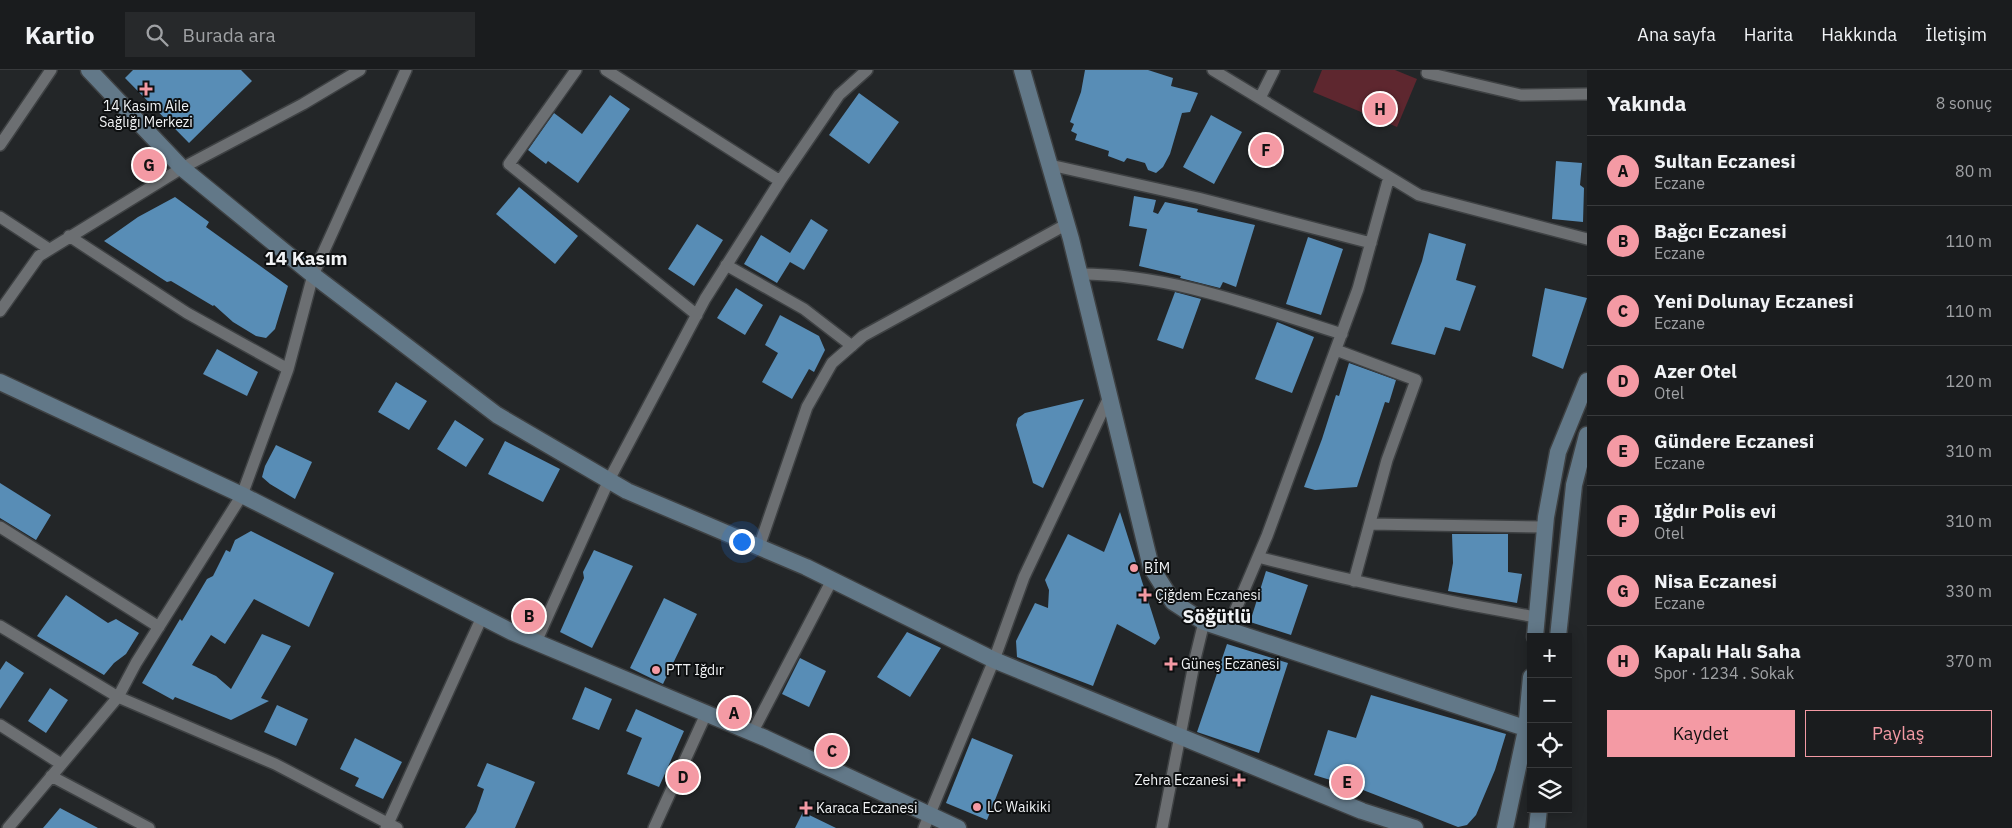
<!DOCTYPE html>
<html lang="tr">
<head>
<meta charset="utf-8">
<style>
	:root { --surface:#1a1c1e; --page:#27292b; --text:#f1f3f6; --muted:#9fa1a4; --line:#383a3c; --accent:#f49aa4 }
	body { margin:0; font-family:"IBM Plex Sans",sans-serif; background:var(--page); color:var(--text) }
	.controls { position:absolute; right:15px; bottom:15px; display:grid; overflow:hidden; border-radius:0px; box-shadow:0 2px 12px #0003 }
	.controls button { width:45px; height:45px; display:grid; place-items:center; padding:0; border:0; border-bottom:1px solid var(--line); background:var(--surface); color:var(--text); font:25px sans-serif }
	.you { position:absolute; left:741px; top:471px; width:18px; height:18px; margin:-12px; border:4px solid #fff; border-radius:50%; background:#1a73e8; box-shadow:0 0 0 8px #1a73e833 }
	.badge { display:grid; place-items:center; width:32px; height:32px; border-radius:50%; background:var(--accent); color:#111; font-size:16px; font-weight:700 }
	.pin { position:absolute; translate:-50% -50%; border:2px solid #fff; box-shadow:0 1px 5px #0006 }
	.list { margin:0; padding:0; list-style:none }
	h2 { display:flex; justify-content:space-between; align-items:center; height:65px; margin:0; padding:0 20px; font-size:21px }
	h2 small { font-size:16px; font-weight:400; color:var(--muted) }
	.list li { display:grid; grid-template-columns:32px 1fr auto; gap:15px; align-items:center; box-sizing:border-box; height:70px; padding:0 20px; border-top:1px solid var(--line) }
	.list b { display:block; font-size:19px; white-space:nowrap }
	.list p { margin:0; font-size:16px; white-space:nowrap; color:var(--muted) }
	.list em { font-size:16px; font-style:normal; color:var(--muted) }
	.actions { display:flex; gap:10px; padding:15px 20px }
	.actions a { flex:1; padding:11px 0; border:1px solid var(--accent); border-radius:0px; text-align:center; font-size:18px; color:var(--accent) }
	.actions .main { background:var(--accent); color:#111 }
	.icon { flex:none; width:28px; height:28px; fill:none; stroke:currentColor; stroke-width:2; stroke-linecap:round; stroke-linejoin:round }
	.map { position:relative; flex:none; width:1587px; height:758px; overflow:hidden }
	header { display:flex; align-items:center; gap:30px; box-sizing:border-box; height:70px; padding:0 25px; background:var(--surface); border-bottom:1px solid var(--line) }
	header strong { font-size:24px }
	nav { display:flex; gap:28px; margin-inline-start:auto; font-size:18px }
	.search { width:350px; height:45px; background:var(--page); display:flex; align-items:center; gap:12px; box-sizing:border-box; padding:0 18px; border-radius:0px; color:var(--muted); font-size:19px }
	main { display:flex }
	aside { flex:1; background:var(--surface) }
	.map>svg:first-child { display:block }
	.green { fill:#5e272f }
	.building { fill:#588db6 }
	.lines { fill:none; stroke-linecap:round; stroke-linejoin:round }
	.street-casing { stroke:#3e4143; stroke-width:14 }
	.secondary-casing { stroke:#3e4143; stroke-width:19 }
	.street { stroke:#6c6f72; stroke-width:11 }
	.secondary { stroke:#627888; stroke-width:16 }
	.poi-dot { fill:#f49aa4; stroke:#0d0f10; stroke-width:2 }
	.labels { text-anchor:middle; stroke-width:4; stroke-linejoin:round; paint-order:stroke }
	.poi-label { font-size:14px; fill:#f1f3f5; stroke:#0d0f10; text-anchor:start }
	.district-label { font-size:19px; font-weight:bold; fill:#f1f3f5; stroke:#0d0f10 }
</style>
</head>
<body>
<header>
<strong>Kartio</strong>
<div class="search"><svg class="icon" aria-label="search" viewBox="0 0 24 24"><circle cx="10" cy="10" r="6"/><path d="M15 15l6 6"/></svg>Burada ara</div>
<nav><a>Ana sayfa</a><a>Harita</a><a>Hakkında</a><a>İletişim</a></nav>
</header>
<main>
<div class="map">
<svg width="1587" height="758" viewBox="0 0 1587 758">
	<rect width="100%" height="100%" fill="#232628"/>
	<path class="green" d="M1322 0H1395L1417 9 1397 57 1313 22Z"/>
	<path class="building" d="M133 0H241L252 11 189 73 125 8Z
		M1085 0H1148L1173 8 1171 16 1198 23 1190 42 1182 43 1170 84 1163 97 1156 103 1148 100 1145 93 1127 88 1124 92 1108 86 1109 81 1075 70 1077 64 1071 61 1074 54 1070 52 1081 22Z
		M859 23 899 52 869 94 829 65Z
		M610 25 630 39 578 113 548 91 546 94 528 80 554 43 582 64Z
		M1211 45 1242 62 1214 114 1183 97Z
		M1556 91 1582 93 1580 115 1584 118 1583 152 1552 149Z
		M519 117 578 166 555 194 496 144Z
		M1134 126 1156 130 1153 142 1158 144 1165 132 1198 139 1197 142 1255 155 1236 217 1223 212 1220 218 1180 208 1181 206 1139 196 1147 159 1129 156Z
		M175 127 209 152 206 157 288 216 275 259 266 268 256 266 233 252 214 235 213 236 171 211 167 212 104 171 138 147Z
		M811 149 828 160 804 200 790 192 777 213 744 194 761 165 790 183Z
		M697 154 723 170 694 216 668 199Z
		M1429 163 1466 174 1456 210 1476 216 1460 261 1445 257 1435 285 1391 274 1422 191Z
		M1308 167 1343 179 1321 245 1286 234Z
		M736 218 763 235 745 265 717 248Z
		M1545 218 1587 228 1563 299 1532 286Z
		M1175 222 1201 229 1183 279 1157 270Z
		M780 245 819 266 825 280 814 302 809 299 792 329 762 312 778 283 765 275Z
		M1277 252 1314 267 1292 323 1255 309Z
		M217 279 258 302 247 326 203 304Z
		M1349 293 1396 310 1389 333 1385 332 1357 417 1315 420 1304 417 1322 369 1336 325 1339 326Z
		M396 312 427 331 409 360 378 342Z
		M1084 329 1043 418 1033 413 1016 355 1018 348 1025 343Z
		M455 350 484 369 466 397 437 379Z
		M505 371 560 399 543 432 488 404Z
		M276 375 312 392 295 429 270 414 262 407 265 396Z
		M0 413 51 445 36 470 0 448Z
		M1120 442 1160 568 1155 575 1117 554 1093 616 1017 587 1016 571 1035 533 1048 538 1049 520 1045 510 1068 464 1104 482Z
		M251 461 334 503 309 557 254 529 225 574 211 565 192 595 216 606 231 619 262 564 291 576 261 628 269 631 231 650 175 627 173 630 142 613 180 549 182 551 207 509 213 506 226 480 230 482 235 470Z
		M1452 464H1508V502L1522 504 1517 533 1448 521 1453 493Z
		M594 480 633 496 592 578 560 562 584 508 583 502Z
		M1266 501 1308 515 1291 565 1250 552Z
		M66 525 108 553 116 549 139 563 126 584 114 593 104 605 37 566Z
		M664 528 697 544 663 614 630 598Z
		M907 562 941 578 910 627 877 607Z
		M1227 574 1288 593 1259 683 1197 662Z
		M800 588 826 601 809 637 782 624Z
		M6 591 24 603 0 639V600Z
		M585 617 612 629 599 660 572 649Z
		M50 618 68 630 46 663 28 651Z
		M1371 625 1506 664 1495 700 1476 745 1467 755 1458 757 1363 720 1314 705 1328 660 1356 668Z
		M277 635 308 649 296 676 264 662Z
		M636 639 684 661 659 717 627 704 642 668 626 661Z
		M355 668 402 692 383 729 355 716 359 708 340 699Z
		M972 668 1013 685 987 750 946 733Z
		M487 693 535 712 515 758H465L476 742 484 719 477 716Z
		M60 738 98 758H43Z
		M803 742 836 758H795Z"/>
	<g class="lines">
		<defs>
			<path id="street" d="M576 0 509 94 697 245
				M606 0 780 111
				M1213 0 1419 125 1587 169
				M1427 3 1521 25 1587 24
				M1260 28 1274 0
				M0 75 51 0
				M1050 95 1198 128 1371 173
				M0 147 49 179
				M69 166 187 243 288 299
				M726 195 804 239 852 276
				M1080 204C1171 204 1256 237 1342 264
				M0 241 39 186 182 98 303 34 360 0
				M1336 280 1416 310 1387 390 1354 511
				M1370 454 1545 457
				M0 457 159 557
				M759 477 807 337 832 293 863 266 1067 154
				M1258 487C1350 511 1443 531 1536 547
				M0 556 118 627 275 694 397 758
				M1227 560 1267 466 1358 219 1389 107
				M536 572 609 410 705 229 780 111 839 25 867 0
				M0 655 61 694
				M752 663 832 510
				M51 706 149 758
				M8 758 118 627 136 593 242 425 288 299 313 205 406 0
				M386 758 482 547
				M654 758 706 644
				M924 758 994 590 1024 507 1110 325
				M1162 758 1195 589 1204 552"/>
			<path id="secondary" d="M89 0 182 98 313 205 497 345 627 421 806 497 994 590 1362 741 1415 758
				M1022 0 1071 169 1151 497 1173 532 1204 552 1531 660
				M0 312 242 425 512 562 765 668 958 758
				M1535 567 1546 447 1558 382 1587 311
				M1558 567 1574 415 1587 365
				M1505 758 1526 660 1531 607
				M1537 758 1539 739"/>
		</defs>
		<use href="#street" class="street-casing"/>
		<use href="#secondary" class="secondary-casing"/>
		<use href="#street" class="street"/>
		<use href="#secondary" class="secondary"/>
	</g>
	<g class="poi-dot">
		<path d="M143.5 11.5h5v5h5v5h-5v5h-5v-5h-5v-5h5z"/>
		<circle cx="1134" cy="498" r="5"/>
		<path d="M1142.5 517.5h5v5h5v5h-5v5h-5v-5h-5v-5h5z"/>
		<path d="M1168.5 586.5h5v5h5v5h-5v5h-5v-5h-5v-5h5z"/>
		<circle cx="656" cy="600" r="5"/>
		<path d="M1236.5 702.5h5v5h5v5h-5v5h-5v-5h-5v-5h5z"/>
		<circle cx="977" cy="737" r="5"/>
		<path d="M803.5 730.5h5v5h5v5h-5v5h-5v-5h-5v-5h5z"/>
	</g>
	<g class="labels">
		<g class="poi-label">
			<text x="146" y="41" text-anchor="middle">14 Kasım Aile<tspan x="146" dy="16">Sağlığı Merkezi</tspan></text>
			<text x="1144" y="503">BİM</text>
			<text x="1155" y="530">Çiğdem Eczanesi</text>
			<text x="1181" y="599">Güneş Eczanesi</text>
			<text x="666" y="605">PTT Iğdır</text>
			<text x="1229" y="715" text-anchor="end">Zehra Eczanesi</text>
			<text x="987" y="742">LC Waikiki</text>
			<text x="816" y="743">Karaca Eczanesi</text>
		</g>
		<g class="district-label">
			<text x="306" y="195">14 Kasım</text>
			<text x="1217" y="553">Söğütlü</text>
		</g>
	</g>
</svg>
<div class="controls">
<button>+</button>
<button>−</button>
<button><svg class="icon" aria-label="locate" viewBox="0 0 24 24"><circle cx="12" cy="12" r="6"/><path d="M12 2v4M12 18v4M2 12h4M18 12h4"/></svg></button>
<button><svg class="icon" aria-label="layers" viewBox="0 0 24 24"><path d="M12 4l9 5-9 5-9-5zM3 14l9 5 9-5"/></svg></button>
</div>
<div class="you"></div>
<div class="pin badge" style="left:734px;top:643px">A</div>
<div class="pin badge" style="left:529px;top:546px">B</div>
<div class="pin badge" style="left:832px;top:681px">C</div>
<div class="pin badge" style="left:683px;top:707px">D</div>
<div class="pin badge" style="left:1347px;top:712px">E</div>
<div class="pin badge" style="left:1266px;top:80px">F</div>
<div class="pin badge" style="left:149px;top:95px">G</div>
<div class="pin badge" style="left:1380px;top:39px">H</div>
</div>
<aside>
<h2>Yakında<small>8 sonuç</small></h2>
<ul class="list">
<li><span class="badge">A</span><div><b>Sultan Eczanesi</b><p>Eczane</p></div><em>80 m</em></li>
<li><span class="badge">B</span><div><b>Bağcı Eczanesi</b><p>Eczane</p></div><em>110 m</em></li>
<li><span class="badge">C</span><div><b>Yeni Dolunay Eczanesi</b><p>Eczane</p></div><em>110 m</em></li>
<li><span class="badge">D</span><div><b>Azer Otel</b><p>Otel</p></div><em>120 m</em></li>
<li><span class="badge">E</span><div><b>Gündere Eczanesi</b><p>Eczane</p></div><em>310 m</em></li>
<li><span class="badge">F</span><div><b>Iğdır Polis evi</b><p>Otel</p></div><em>310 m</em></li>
<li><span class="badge">G</span><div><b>Nisa Eczanesi</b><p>Eczane</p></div><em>330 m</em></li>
<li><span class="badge">H</span><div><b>Kapalı Halı Saha</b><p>Spor · 1234 . Sokak</p></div><em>370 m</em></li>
</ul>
<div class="actions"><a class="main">Kaydet</a><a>Paylaş</a></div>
</aside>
</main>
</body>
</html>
